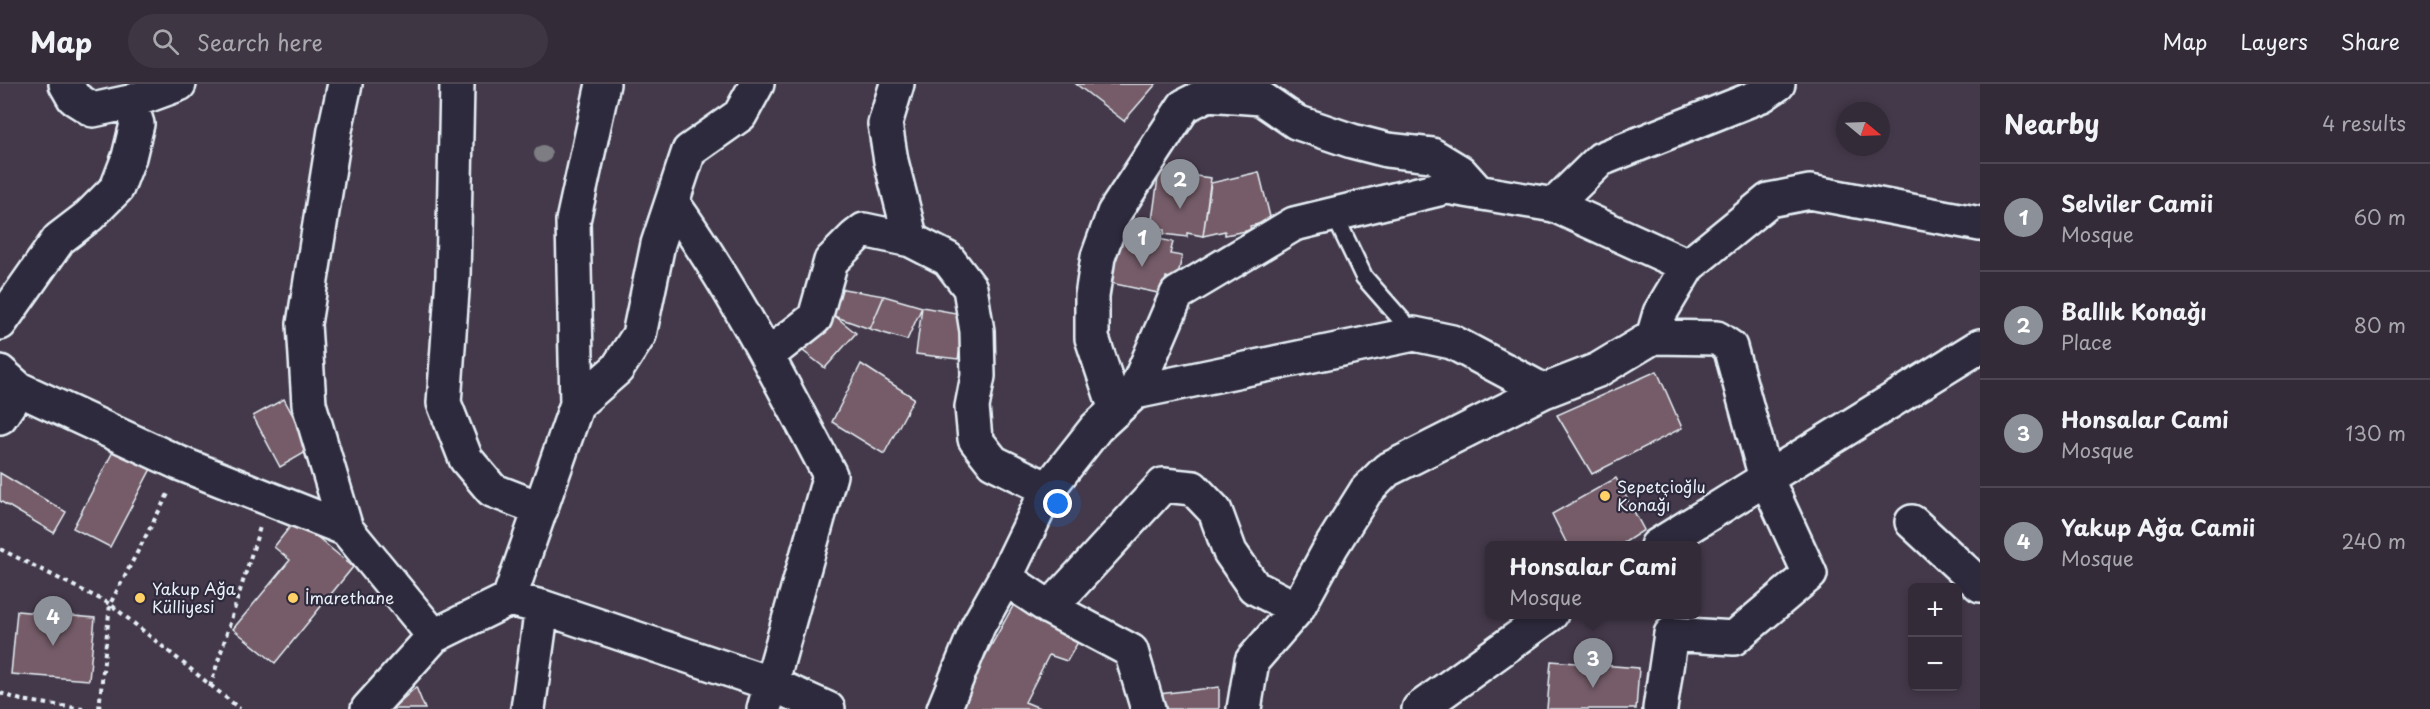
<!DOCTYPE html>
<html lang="en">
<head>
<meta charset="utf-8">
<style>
	:root { --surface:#332b38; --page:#3e3743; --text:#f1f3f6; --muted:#a9a7ae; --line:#4e4753; --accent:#8c9099 }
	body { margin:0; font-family:"Playpen Sans",sans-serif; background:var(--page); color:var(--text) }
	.controls { position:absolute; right:18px; bottom:18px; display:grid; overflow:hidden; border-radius:9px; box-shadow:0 3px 9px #0003 }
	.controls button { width:54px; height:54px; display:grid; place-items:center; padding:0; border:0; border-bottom:2px solid var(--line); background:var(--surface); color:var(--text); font:30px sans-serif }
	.compass { position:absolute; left:1836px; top:18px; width:54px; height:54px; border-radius:50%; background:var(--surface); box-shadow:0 3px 9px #0003; rotate:109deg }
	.you { position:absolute; left:1058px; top:420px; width:21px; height:21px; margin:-15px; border:4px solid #fff; border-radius:50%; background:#1a73e8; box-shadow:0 0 0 9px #1a73e833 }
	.badge { display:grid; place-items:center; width:39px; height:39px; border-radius:50%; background:var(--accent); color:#fff; font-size:20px; font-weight:700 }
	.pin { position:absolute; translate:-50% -50px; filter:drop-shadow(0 2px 3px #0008) }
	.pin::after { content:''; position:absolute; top:32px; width:21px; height:18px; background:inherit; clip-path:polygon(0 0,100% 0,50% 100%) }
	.popup { position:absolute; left:1485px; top:457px; width:216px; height:78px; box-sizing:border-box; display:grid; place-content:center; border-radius:9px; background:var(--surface); filter:drop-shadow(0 2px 4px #0005); font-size:20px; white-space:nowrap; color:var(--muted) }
	.popup b { font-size:22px; color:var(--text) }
	.popup::after { content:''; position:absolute; left:50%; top:100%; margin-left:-12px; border:12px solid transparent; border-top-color:var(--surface) }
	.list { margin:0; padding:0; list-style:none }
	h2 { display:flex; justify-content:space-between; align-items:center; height:78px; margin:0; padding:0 24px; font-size:26px }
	h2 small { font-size:20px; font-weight:400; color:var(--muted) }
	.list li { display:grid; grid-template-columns:39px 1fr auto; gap:18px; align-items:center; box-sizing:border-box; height:108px; padding:0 24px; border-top:2px solid var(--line) }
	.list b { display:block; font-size:22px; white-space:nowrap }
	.list p { margin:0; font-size:20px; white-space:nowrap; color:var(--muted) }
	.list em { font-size:20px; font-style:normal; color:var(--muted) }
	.icon { flex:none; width:33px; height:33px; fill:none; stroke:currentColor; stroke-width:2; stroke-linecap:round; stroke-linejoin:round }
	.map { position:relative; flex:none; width:1980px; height:625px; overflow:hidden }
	header { display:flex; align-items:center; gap:36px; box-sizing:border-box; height:84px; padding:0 30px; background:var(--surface); border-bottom:2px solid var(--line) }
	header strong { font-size:28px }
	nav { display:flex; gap:33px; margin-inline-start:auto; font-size:21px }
	.search { width:420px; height:54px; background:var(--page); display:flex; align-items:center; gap:15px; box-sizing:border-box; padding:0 21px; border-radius:33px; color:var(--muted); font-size:22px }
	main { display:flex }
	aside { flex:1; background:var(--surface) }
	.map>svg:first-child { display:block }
	.building { fill:#745c67; stroke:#e8f1f8; stroke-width:1.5 }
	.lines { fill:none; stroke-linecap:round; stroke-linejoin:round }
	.lane-casing { stroke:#e8f1f8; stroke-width:21 }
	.street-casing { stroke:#e8f1f8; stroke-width:38 }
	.secondary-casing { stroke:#e8f1f8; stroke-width:38 }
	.path { stroke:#e8f1f8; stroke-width:4; stroke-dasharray:4.5 4.5; stroke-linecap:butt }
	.lane { stroke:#2f2a3d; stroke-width:16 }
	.street { stroke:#2f2a3d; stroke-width:33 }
	.secondary { stroke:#2f2a3d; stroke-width:33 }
	.tree { fill:#7d7d83 }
	.poi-dot { fill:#ffd166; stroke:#2f2a3d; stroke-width:2 }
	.labels { text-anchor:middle; stroke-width:4.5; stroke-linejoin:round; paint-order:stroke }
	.poi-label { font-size:16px; fill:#e8f1f8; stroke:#2f2a3d; text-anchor:start }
</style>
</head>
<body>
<header>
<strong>Map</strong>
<div class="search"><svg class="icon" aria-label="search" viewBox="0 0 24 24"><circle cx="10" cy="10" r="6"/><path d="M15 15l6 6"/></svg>Search here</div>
<nav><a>Map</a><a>Layers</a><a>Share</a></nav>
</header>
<main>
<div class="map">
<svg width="1980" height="625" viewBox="0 0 1980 625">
	<rect width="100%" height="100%" fill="#44394a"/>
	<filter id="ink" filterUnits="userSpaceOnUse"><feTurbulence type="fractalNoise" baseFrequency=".0167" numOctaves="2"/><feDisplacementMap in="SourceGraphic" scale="12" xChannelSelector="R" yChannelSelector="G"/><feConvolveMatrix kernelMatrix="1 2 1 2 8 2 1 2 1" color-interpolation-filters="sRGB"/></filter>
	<g filter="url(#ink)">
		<path class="building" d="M1076 0H1156L1124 37Z
			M1159 87 1178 90 1176 105 1186 107 1188 91 1211 94 1203 152 1187 149V153L1164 150V146L1151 144Z
			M1259 88 1271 137 1250 142 1251 146 1225 151V147L1203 152 1211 99Z
			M1113 145 1173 158 1170 170 1182 172 1177 196 1166 193 1163 210 1101 197Z
			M838 204 884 212 870 245 828 230Z
			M884 212 922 223 907 256 870 245Z
			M922 223 967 231 958 275 916 270Z
			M835 232 856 249 825 284 803 267Z
			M861 280 914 314 884 370 832 338Z
			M1657 287 1682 344 1592 390 1557 331Z
			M284 315 298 341 306 368 280 383 253 332Z
			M117 360 154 379 110 463 73 444Z
			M0 389 66 428 54 449 0 417Z
			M1616 394 1644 446 1619 462H1568L1552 430Z
			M296 435 353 483 275 579 233 545 290 476 274 463Z
			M1017 515 1082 551 1067 577 1049 571 1025 618 1042 625H956Z
			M17 527 95 534 89 596 11 590Z
			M1551 577 1639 584 1636 625H1547Z
			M416 603 425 625H392Z
			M1219 603V625H1155L1150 611Z"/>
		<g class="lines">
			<defs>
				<path id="lane" d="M1334 130 1364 193 1414 250"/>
				<path id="street" d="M66 0 74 14 93 26 130 18 179 0
					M345 0 335 46 304 240 309 320 346 445
					M457 0 453 193 444 319 466 375 492 406 541 425
					M897 0 885 40 891 77 911 156
					M672 118C733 204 781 297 830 391L764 625
					M1554 121 1688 182
					M0 239 59 155 89 132 117 104 129 73 137 40 130 18
					M1653 253 1660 229 1688 182 1769 116 1810 108 1980 140
					M768 271 815 234 831 177 855 153 864 146 911 156 948 175 970 204 977 247 978 292 972 323 975 355 993 378 1048 405
					M0 288 19 305 179 379 346 445 434 552 509 515 542 523 772 600
					M1135 308 1414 250 1452 258 1544 307 1598 286 1653 253 1717 254 1730 263 1766 394 1810 490 1734 554 1671 550 1660 625
					M577 320 617 285 639 251 658 160 689 67 740 31 757 0
					M1116 326 1092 254V212L1098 173 1114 129 1184 22 1208 10 1261 14 1296 38 1352 57 1387 66 1432 71 1460 88 1478 108
					M0 333 19 305
					M1912 438 1980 501
					M1005 494 1050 524 1131 567 1148 625
					M509 515 577 320 573 137 603 0
					M1050 524 1163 401 1193 404 1215 427 1230 468 1254 503 1297 525
					M368 625 434 552
					M528 625 542 523
					M944 625 978 542 1005 494 1048 405 1096 344 1135 308 1177 210 1294 140 1447 103 1554 121 1601 75 1762 11 1778 0
					M1244 625 1252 577 1297 525 1331 463 1366 407 1387 386 1544 307"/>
				<path id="secondary" d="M1657 462 1980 262
					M772 600 828 625
					M1419 625 1551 530"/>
			</defs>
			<use href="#lane" class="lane-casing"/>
			<use href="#street" class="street-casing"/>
			<use href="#secondary" class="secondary-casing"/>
			<path class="path" d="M0 465 110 520 240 625
				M210 603 260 443
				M0 609 21 616 83 625
				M99 625 110 520 169 408"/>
			<use href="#lane" class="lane"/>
			<use href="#street" class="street"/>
			<use href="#secondary" class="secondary"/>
		</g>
		<circle class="tree" cx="543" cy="70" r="9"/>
	</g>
	<g class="poi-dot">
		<circle cx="1605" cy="412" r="6"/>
		<circle cx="140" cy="514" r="6"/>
		<circle cx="293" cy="514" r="6"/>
	</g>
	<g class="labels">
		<g class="poi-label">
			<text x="1617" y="409">Sepetçioğlu<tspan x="1617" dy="18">Konağı</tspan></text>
			<text x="152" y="511">Yakup Ağa<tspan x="152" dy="18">Külliyesi</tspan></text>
			<text x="305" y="520">İmarethane</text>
		</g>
	</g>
</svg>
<div class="controls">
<button>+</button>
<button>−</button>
</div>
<svg class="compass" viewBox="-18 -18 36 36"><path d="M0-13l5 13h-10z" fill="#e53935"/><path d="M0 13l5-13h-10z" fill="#a9a7ae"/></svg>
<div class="you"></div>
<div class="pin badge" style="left:1142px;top:183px">1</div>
<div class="pin badge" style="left:1180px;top:125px">2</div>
<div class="pin badge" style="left:1593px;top:604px">3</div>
<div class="popup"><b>Honsalar Cami</b>Mosque</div>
<div class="pin badge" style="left:53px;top:562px">4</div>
</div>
<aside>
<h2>Nearby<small>4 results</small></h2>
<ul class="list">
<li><span class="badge">1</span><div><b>Selviler Camii</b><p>Mosque</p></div><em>60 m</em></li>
<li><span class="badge">2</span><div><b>Ballık Konağı</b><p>Place</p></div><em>80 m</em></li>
<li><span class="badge">3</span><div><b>Honsalar Cami</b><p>Mosque</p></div><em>130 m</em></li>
<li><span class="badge">4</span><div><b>Yakup Ağa Camii</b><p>Mosque</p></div><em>240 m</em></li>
</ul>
</aside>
</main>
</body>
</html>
